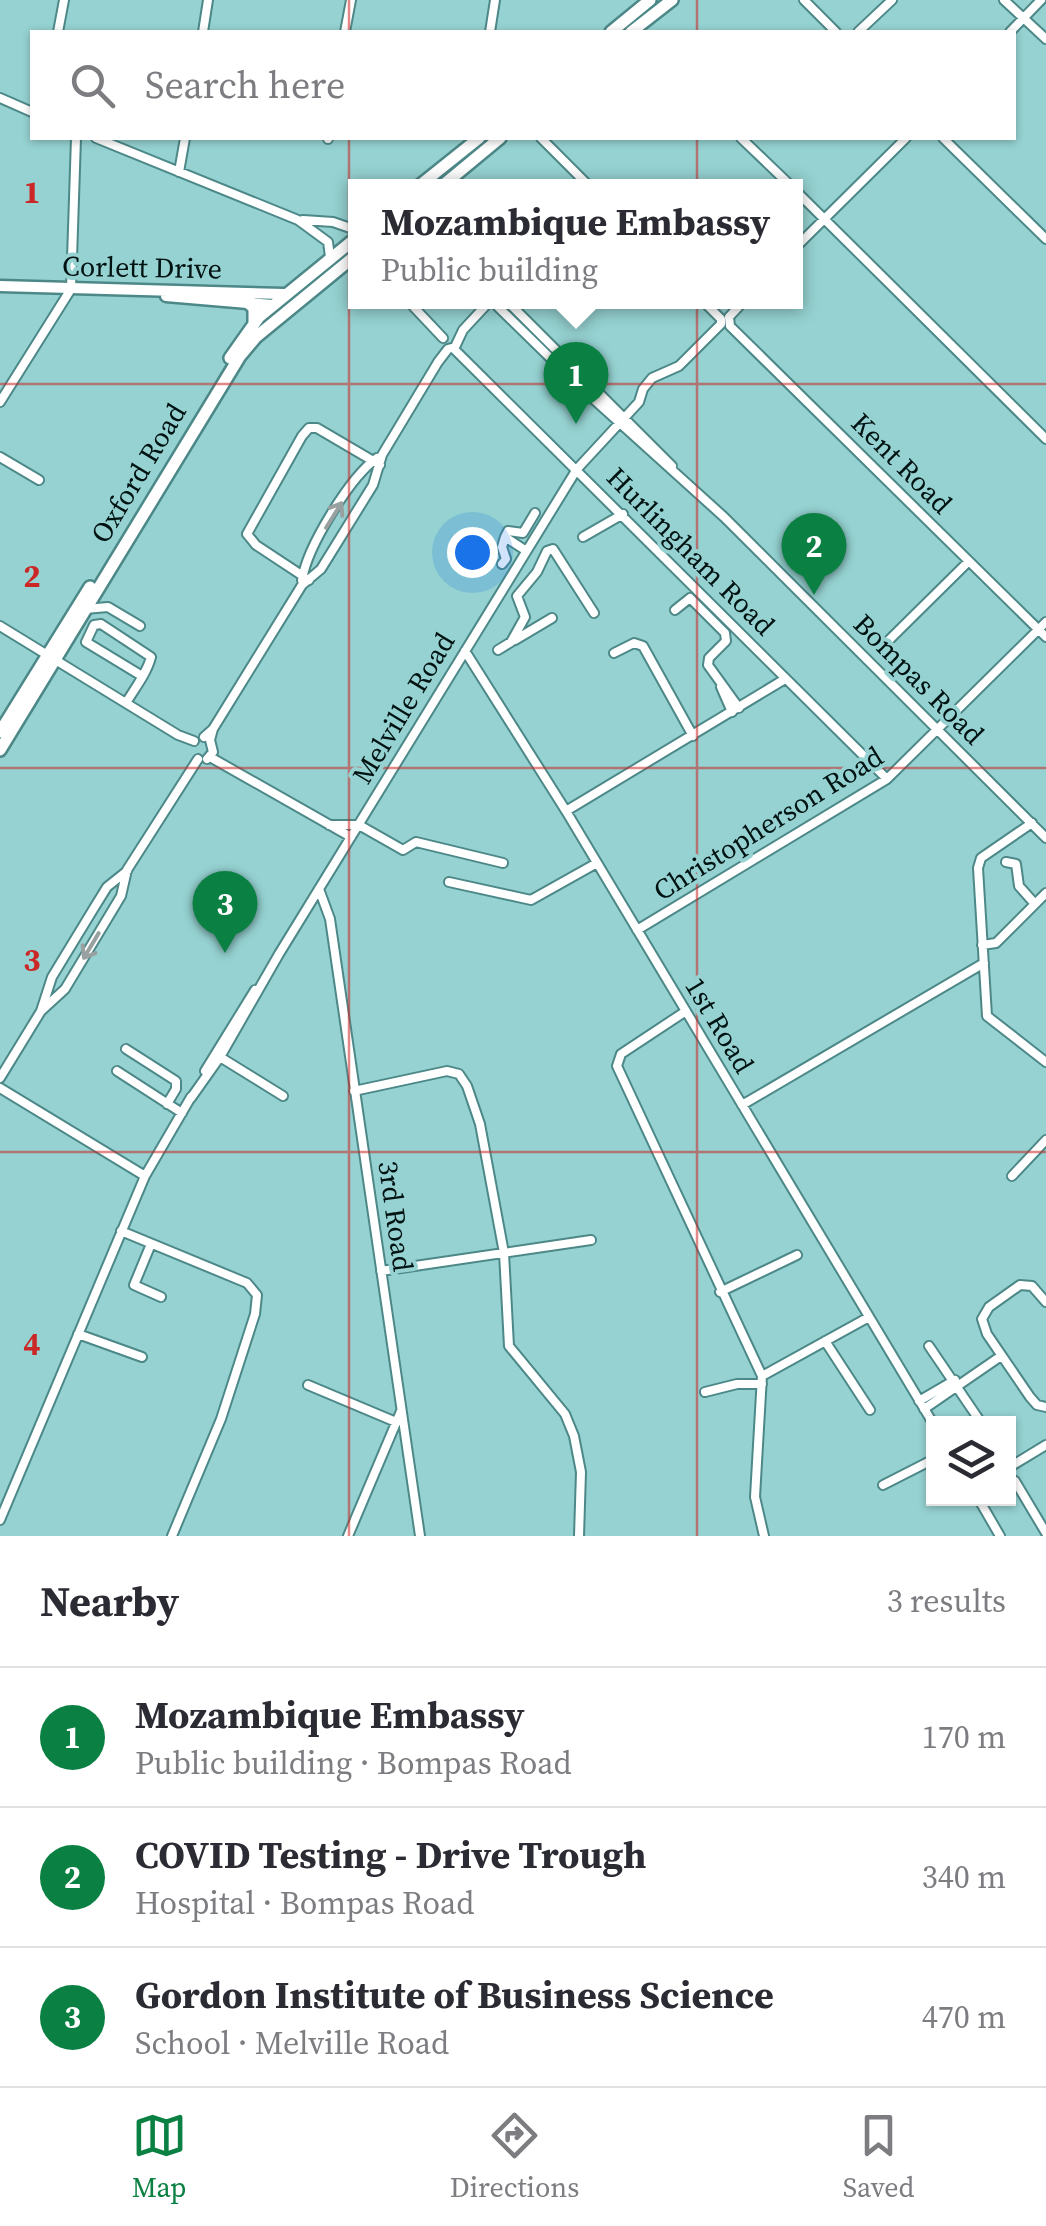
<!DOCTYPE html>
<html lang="en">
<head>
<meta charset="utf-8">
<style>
	:root { --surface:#fff; --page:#f2f2f3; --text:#2b2b33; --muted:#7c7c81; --line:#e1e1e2; --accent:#0b8043 }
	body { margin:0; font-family:"Source Serif 4",serif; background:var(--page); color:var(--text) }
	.controls { position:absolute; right:30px; bottom:30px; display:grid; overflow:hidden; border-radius:0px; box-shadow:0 2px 8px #0004 }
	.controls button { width:90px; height:90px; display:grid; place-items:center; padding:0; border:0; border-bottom:2px solid var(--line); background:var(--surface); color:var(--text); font:50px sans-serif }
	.you { position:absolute; left:472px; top:552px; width:35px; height:35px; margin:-25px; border:8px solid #fff; border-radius:50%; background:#1a73e8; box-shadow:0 0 0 15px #1a73e833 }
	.badge { display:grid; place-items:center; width:65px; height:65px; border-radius:50%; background:var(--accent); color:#fff; font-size:32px; font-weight:700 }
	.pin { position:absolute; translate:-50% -82px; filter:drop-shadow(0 2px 5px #0008) }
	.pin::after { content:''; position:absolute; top:52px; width:35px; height:30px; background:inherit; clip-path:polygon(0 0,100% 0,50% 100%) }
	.popup { position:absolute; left:348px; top:179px; width:455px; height:130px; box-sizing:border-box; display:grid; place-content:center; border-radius:0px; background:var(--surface); filter:drop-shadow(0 2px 8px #0005); font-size:32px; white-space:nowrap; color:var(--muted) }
	.popup b { font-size:38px; color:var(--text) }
	.popup::after { content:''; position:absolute; left:50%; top:100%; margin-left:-20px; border:20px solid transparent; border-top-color:var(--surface) }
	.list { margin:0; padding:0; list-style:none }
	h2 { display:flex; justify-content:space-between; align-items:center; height:130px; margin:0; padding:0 40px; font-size:42px }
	h2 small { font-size:32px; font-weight:400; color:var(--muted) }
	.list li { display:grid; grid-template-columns:65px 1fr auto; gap:30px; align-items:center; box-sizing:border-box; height:140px; padding:0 40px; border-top:2px solid var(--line) }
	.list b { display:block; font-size:38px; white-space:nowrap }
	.list p { margin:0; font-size:32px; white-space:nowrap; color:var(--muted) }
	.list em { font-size:32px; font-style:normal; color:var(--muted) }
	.icon { flex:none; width:55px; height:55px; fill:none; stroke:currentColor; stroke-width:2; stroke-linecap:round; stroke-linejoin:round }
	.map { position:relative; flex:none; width:1046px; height:1536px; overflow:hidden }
	.search { position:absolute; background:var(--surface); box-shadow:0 2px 8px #0004; left:30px; right:30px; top:30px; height:110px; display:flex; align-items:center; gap:25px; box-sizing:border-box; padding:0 35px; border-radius:0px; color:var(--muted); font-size:38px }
	.sheet { height:550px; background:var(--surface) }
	nav { display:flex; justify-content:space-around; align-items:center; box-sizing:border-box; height:140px; border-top:2px solid var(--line); background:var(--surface); font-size:28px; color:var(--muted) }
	nav a { display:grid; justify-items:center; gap:5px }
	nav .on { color:var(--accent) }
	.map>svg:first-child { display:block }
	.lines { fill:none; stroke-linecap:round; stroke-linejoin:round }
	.minor-casing { stroke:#4d8888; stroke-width:12 }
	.secondary-casing { stroke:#4d8888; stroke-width:15 }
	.primary-casing { stroke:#4d8888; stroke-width:16 }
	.minor { stroke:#fff; stroke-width:8 }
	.secondary { stroke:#fff; stroke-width:10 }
	.primary { stroke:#fff; stroke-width:11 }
	.oneway { stroke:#99a0a0 }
	.grid { fill:none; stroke:#cb2727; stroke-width:2.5; stroke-opacity:0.55 }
	.labels { text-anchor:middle; stroke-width:8; stroke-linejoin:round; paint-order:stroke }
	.street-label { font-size:28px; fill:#001212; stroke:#95d2d1 }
	.grid-label { font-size:32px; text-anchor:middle; font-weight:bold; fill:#cb2727; stroke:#95d2d1; stroke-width:8; stroke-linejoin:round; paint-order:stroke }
</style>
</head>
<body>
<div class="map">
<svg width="1046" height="1536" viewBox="0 0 1046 1536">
	<rect width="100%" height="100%" fill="#95d2d1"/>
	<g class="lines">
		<defs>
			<path id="minor" d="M804 0 836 32
				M1004 0 1046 39
				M58 32 64 0
				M203 32 208 0
				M345 32 351 0
				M490 32 495 0
				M858 32 892 0
				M1010 32 1041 0
				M0 98 32 112
				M96 138 298 220 328 242 330 257
				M541 138 589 186
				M741 138 791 186
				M943 138 1046 239
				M328 139V138
				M179 172 185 138
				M796 191 1046 439
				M303 220 333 222 356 230
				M796 247 906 138
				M409 302 443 338
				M493 302 579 386 724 517 1046 838
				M508 302 672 466
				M743 302 729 317 730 326 1046 637
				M453 348 887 779
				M0 402 71 289 76 138
				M0 457 39 480
				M583 537 623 514
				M525 550 505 537 508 531 523 533 535 513
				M502 564 506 559 502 547 505 537
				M302 580C307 547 350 477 377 458
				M309 580 256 545 247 534 302 436 309 428H317L380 465
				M85 609 108 607 140 626
				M675 610 690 598 725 633 726 641 709 658 708 665 739 708
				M0 626 178 735 194 741
				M515 640 552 618
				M881 648 969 561
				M498 650 511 642 525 617 517 596 537 572 547 551 553 549 594 613
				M465 651 566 811 934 1425
				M614 653 634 643 643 646 693 736
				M721 687 732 712
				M126 703C135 688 147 673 151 657L101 624 94 625 86 642 142 676
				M204 737 213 729 302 585 321 569 373 485 382 455 438 362 448 349 455 347 463 330 489 302
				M210 757 351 837
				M207 759 213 752 210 740 213 729
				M566 811 785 679
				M1032 823 981 858 978 868 987 1016 1046 1062
				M329 825H359L403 850 416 842 503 863
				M1006 862 1016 864 1019 886 1035 904
				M449 882 531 900 597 863
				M319 889 330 919 420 1536
				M637 930 887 779 1046 622
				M982 945 996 943 1046 893
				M41 1011 65 989 121 896 127 870 198 759
				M686 1011 621 1054 617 1066 762 1376 755 1497 764 1536
				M126 1049 176 1081V1089L167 1104
				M220 1057 283 1096
				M117 1071 182 1113
				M205 1071 255 990
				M0 1078 41 1011 52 977 94 908 107 887 127 871
				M0 1088 145 1176
				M354 1091 447 1071 459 1074 467 1086 480 1124 504 1253 509 1346 565 1414 574 1436 581 1472 579 1536
				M191 1098 220 1057 279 954 577 469 639 402 643 389 652 378 679 366 721 324V319L704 302
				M742 1105 984 963
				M1012 1176 1046 1140
				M121 1231 247 1283 257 1295 255 1314 221 1419 172 1536
				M151 1244 134 1285 161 1297
				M381 1271 591 1240
				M720 1292 797 1255
				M1046 1302 1032 1286 1020 1285 989 1307 982 1319 987 1334 1030 1397 1037 1405 1046 1407
				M78 1334 142 1357
				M825 1341 870 1410
				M929 1346 982 1424
				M762 1376 869 1317
				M308 1385 396 1422
				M705 1392 737 1384H762
				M919 1401 955 1380
				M924 1409 1001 1356
				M1008 1468 1046 1445
				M1008 1477 1015 1481 1046 1533
				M883 1485 934 1459
				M978 1498 1000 1536
				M0 1520 145 1176 191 1097
				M348 1536 401 1411"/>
			<path id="secondary" d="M0 286 284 294
				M166 296 272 305"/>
			<path id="primary" d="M611 32 650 0
				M631 32 672 0
				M419 186 479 138
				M442 186 500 138
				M246 301 254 308V322
				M230 358 259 317 356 238
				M0 732 90 587
				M0 750 240 356 256 337 356 255"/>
		</defs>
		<use href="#minor" class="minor-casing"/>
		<use href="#secondary" class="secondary-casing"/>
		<use href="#primary" class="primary-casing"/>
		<use href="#minor" class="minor"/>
		<use href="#secondary" class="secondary"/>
		<use href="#primary" class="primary"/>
	</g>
	<defs><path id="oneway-shaft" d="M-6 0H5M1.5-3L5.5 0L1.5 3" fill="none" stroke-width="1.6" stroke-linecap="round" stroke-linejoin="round" transform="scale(2.5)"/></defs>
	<g class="oneway">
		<use href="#oneway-shaft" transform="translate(334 515) rotate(-58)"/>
		<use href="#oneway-shaft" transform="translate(91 946) rotate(121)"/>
	</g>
	<path class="grid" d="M349 0V32M697 0V32M349 138V1536M697 138V1536M0 384H1046M0 768H1046M0 1152H1046"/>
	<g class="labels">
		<g class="street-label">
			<text transform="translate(142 267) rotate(1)" y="10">Corlett Drive</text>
			<text transform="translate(902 463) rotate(45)" y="10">Kent Road</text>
			<text transform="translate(138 473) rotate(-59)" y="10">Oxford Road</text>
			<text transform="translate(691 551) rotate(45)" y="10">Hurlingham Road</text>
			<text transform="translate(919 679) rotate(45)" y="10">Bompas Road</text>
			<text transform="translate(403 708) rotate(-59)" y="10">Melville Road</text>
			<text transform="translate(768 823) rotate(-32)" y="10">Christopherson Road</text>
			<text transform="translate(720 1025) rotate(59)" y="10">1st Road</text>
			<text transform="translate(396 1216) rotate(82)" y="10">3rd Road</text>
		</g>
	</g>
	<g class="grid-label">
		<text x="32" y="203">1</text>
		<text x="32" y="587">2</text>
		<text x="32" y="971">3</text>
		<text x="32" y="1355">4</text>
	</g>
</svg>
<div class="controls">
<button><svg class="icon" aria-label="layers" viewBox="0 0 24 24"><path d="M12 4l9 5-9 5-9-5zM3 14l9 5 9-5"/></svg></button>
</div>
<div class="you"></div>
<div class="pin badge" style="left:576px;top:424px">1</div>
<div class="popup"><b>Mozambique Embassy</b>Public building</div>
<div class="pin badge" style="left:814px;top:595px">2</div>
<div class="pin badge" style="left:225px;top:953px">3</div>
<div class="search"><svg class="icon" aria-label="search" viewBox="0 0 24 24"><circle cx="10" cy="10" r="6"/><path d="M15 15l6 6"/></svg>Search here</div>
</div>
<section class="sheet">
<h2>Nearby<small>3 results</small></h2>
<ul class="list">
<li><span class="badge">1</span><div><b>Mozambique Embassy</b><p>Public building · Bompas Road</p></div><em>170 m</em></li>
<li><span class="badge">2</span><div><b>COVID Testing - Drive Trough</b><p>Hospital · Bompas Road</p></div><em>340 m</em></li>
<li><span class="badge">3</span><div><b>Gordon Institute of Business Science</b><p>School · Melville Road</p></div><em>470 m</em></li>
</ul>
</section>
<nav>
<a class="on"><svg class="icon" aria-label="map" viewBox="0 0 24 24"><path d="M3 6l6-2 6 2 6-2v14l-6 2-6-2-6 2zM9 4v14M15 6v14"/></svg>Map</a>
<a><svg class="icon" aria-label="directions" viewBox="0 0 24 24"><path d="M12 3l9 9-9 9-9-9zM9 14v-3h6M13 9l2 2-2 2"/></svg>Directions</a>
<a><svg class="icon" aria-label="saved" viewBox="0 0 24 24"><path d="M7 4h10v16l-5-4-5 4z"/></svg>Saved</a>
</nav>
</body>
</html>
